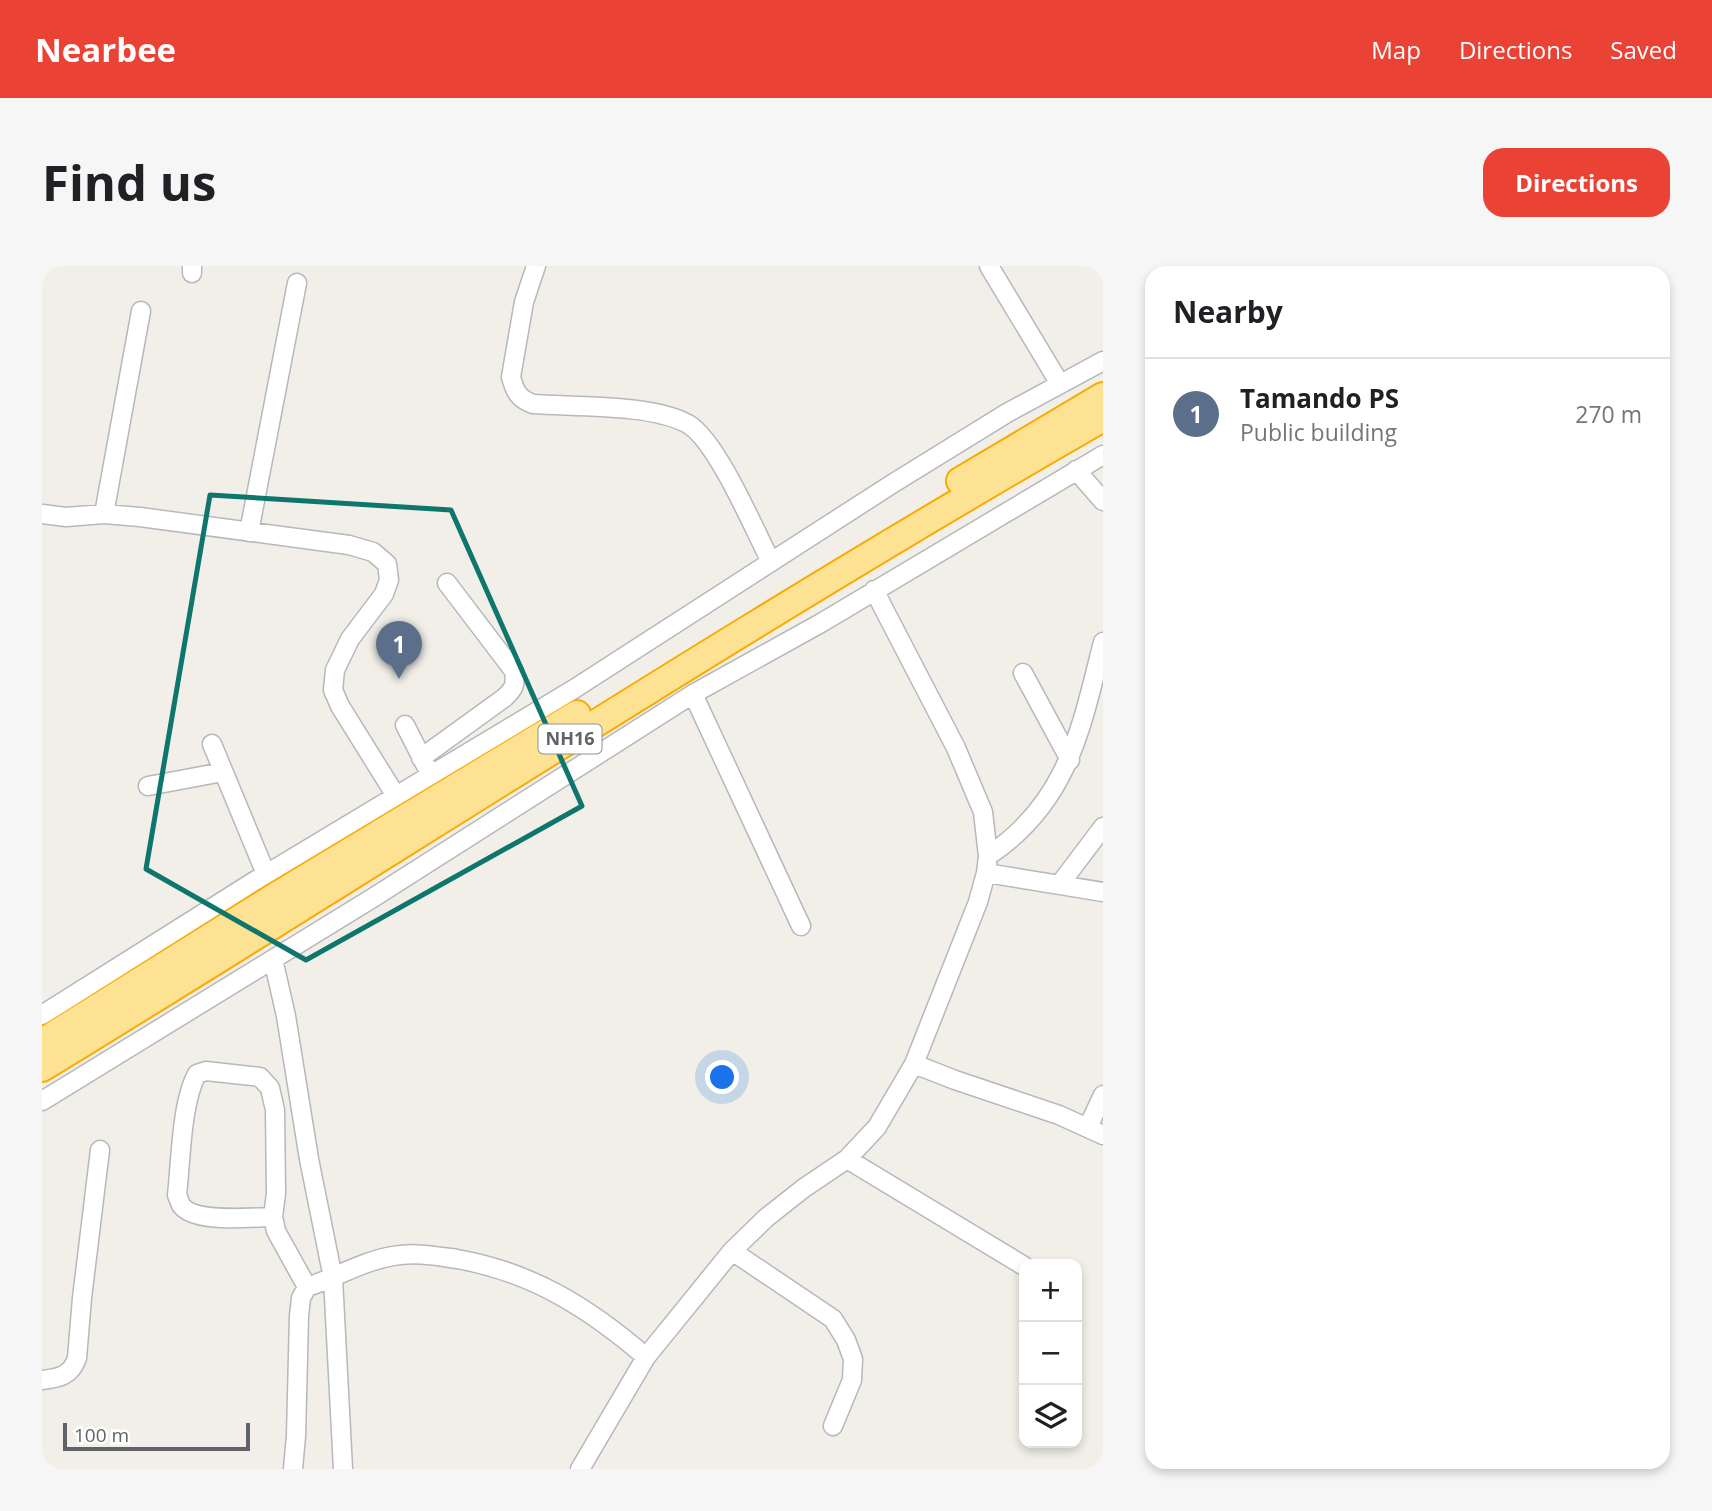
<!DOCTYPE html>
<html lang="en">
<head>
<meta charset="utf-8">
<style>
	:root { --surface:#fff; --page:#f6f6f6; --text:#202124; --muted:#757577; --line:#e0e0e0; --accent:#ea4335 }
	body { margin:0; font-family:"Open Sans",sans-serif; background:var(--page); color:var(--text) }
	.controls { position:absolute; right:21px; bottom:21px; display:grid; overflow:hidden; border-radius:14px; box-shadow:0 4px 10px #0003 }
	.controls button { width:63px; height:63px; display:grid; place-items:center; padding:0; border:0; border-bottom:2px solid var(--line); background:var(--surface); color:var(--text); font:35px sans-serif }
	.scale { position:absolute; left:21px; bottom:18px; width:187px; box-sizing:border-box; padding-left:7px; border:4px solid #5f6368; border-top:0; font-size:19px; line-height:24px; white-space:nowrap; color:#5f6368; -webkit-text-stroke:5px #fff; paint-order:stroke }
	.you { position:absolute; left:681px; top:812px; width:24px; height:24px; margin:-18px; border:5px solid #fff; border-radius:50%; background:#1a73e8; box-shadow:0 0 0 10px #1a73e833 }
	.badge { display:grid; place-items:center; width:46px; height:46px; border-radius:50%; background:var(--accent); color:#fff; font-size:23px; font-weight:700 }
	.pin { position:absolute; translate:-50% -58px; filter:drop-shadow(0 2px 4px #0008) }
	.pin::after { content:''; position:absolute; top:37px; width:24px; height:21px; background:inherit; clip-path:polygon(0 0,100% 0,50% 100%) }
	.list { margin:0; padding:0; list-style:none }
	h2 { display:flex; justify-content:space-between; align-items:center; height:91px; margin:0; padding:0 28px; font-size:30px }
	h2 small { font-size:23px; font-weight:400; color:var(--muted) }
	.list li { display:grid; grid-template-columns:46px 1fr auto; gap:21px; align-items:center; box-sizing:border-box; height:112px; padding:0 28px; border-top:2px solid var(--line) }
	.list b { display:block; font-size:26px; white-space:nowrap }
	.list p { margin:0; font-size:23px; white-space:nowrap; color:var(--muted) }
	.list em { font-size:23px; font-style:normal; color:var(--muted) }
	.icon { flex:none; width:38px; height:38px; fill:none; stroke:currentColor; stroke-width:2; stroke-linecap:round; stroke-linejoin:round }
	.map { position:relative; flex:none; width:1061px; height:1203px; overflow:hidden; border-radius:21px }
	header { display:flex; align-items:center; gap:42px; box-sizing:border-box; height:98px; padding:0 35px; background:var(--accent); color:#fff }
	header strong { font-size:33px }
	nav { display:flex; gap:38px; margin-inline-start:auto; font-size:24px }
	.intro { display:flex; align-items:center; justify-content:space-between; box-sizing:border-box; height:168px; padding:0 42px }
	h1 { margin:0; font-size:49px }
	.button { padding:18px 32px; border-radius:21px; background:var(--accent); color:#fff; font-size:24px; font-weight:700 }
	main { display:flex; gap:42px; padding:0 42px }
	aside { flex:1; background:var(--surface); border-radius:21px; box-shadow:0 4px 10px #0003 }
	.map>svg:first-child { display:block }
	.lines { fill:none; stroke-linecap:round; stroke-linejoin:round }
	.minor-casing { stroke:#b5b8bc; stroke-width:21 }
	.highway-casing { stroke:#f9ab00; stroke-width:30 }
	.minor { stroke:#fff; stroke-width:18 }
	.highway { stroke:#fde293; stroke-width:26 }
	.marked { fill:none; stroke:#0f766e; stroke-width:5; stroke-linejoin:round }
	.labels { text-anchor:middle; stroke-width:5; stroke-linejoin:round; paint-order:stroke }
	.shield { fill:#fff; stroke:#8f9295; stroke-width:2 }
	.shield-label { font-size:18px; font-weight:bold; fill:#5f6368 }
</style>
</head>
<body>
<header>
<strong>Nearbee</strong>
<nav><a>Map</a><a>Directions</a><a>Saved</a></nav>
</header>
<div class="intro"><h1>Find us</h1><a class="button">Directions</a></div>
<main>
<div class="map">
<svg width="1061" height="1203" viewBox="0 0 1061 1203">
	<rect width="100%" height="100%" fill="#f1efe8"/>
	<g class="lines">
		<defs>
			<path id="minor" d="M494 0 482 36 469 111C473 126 477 133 491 138 533 141 610 138 646 158 675 175 712 263 729 296
				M947 0 1018 118
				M150 7V0
				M1034 204 1061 235
				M0 248 24 251 62 248 98 251 307 279 331 286 345 298 347 314 342 328 308 373 293 404 291 424 298 440 354 530
				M62 248 99 45
				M207 266 255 17
				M981 407 1028 494
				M651 428 759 660
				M363 459 384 500
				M170 478 224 608
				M379 492 462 432C472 423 474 419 472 405L405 317
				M106 520 181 506
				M946 590C1026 537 1039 463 1061 376
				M944 607 1061 626
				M1018 618 1061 561
				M231 693 244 750 267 893 291 1012 301 1203
				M0 749 211 616 532 423 850 218 965 147 1061 95
				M872 798 913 814 1017 849 1061 869
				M0 835 329 633 651 428 779 357 1061 189
				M1046 861 1061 829
				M805 893 982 1000
				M231 951C210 951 152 958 139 939 139 939 135 929 135 929 139 895 139 837 155 808L164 805 218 811 228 822 233 844 234 927 231 951 234 965 265 1021
				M690 985 791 1053 804 1074 811 1093 810 1114 791 1160
				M0 1114C17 1112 29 1110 35 1092L40 1032 58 884
				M251 1203 254 1170 257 1050 259 1032 265 1021C293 1012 321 995 351 990 373 986 394 990 415 993 490 1006 547 1042 604 1091
				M538 1203 604 1091 690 985 724 952 762 922 805 893 835 861 872 798 936 636 944 607 946 590 941 546 914 482 832 324"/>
			<path id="highway" d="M918 215 1061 130
				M0 776 232 631 535 448
				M0 802C354 586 701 358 1061 152"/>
		</defs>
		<use href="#minor" class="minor-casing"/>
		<use href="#highway" class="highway-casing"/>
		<use href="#minor" class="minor"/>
		<use href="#highway" class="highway"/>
	</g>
	<path class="marked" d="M168 229 409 244 540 540 264 694 104 603Z"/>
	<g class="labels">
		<rect class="shield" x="496.5" y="458.5" width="63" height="29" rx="5"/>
		<g class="shield-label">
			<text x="528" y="479">NH16</text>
		</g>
	</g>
</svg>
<div class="controls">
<button>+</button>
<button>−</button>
<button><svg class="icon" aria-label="layers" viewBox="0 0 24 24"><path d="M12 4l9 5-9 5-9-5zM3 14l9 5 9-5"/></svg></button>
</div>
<div class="scale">100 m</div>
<div class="you"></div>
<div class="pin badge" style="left:357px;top:413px;background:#5c6f8a">1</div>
</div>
<aside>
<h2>Nearby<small></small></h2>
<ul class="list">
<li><span class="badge" style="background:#5c6f8a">1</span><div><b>Tamando PS</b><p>Public building</p></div><em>270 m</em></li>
</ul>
</aside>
</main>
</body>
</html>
